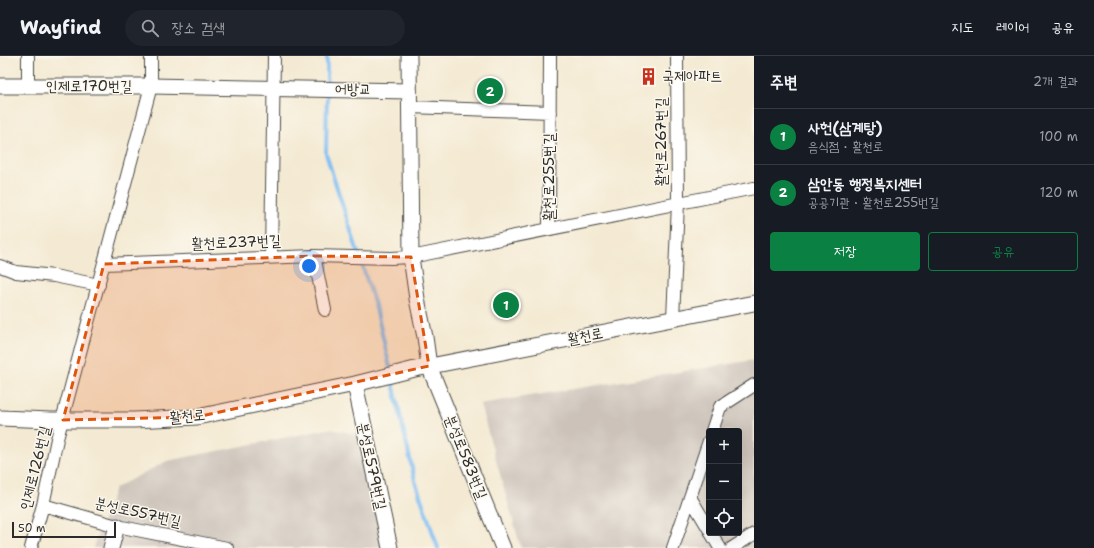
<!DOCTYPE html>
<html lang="ko">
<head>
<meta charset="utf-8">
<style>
	:root { --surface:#171b24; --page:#20242c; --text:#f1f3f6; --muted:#9ea1a6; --line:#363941; --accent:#0b8043 }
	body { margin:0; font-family:"Shantell Sans","Poor Story",sans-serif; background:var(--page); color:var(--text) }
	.controls { position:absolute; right:12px; bottom:12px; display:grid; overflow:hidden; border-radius:4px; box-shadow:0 4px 16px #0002 }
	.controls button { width:36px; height:36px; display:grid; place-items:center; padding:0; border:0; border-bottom:1px solid var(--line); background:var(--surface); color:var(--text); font:20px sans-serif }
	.scale { position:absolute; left:12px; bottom:10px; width:104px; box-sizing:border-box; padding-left:4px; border:2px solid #2b2b2b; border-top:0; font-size:11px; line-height:14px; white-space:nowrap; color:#2b2b2b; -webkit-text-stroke:3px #fbf7ec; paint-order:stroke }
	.you { position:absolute; left:309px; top:210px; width:14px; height:14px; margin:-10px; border:3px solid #fff; border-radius:50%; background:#1a73e8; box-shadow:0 0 0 6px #1a73e833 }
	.badge { display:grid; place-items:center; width:26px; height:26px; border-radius:50%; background:var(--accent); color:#fff; font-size:13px; font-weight:700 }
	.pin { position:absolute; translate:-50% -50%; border:2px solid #fff; box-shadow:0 1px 4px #0006 }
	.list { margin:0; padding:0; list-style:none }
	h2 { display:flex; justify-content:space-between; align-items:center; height:52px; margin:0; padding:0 16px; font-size:17px }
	h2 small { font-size:13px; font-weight:400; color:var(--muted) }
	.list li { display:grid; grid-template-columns:26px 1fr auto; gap:12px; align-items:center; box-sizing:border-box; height:56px; padding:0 16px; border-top:1px solid var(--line) }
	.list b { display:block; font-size:15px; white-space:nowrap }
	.list p { margin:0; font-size:13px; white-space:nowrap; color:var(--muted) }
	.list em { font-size:13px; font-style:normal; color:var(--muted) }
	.actions { display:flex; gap:8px; padding:12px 16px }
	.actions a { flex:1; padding:9px 0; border:1px solid var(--accent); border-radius:4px; text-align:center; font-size:14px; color:var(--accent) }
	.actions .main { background:var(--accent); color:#fff }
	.icon { flex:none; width:22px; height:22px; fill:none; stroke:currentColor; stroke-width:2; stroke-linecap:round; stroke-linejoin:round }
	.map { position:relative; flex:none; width:754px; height:492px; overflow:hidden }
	header { display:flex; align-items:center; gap:24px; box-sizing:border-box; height:56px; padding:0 20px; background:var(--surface); border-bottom:1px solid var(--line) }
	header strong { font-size:19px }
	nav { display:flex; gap:22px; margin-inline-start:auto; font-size:14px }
	.search { width:280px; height:36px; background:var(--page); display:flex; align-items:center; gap:10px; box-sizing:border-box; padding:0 14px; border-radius:22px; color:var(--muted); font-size:15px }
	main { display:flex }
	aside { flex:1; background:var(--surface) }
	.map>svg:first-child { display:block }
	.industrial { fill:#ccc2b9; fill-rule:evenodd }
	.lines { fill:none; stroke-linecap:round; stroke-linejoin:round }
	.stream { stroke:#7ebef3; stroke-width:4 }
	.minor-casing { stroke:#494844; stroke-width:14 }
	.tertiary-casing { stroke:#494844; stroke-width:17 }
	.minor { stroke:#fff; stroke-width:12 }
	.tertiary { stroke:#fff; stroke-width:15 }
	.marked { fill:#df570e; fill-opacity:0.2; stroke:#df570e; stroke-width:3; stroke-dasharray:8 5; stroke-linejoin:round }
	.labels { text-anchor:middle; stroke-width:3; stroke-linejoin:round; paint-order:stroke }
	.poi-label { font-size:15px; fill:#2b2b2b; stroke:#fbf7ec; text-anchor:start }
	.street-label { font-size:15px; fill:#2b2b2b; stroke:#fbf7ec }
</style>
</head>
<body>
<header>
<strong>Wayfind</strong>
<div class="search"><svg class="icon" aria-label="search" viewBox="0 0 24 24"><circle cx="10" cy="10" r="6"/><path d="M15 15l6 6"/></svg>장소 검색</div>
<nav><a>지도</a><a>레이어</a><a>공유</a></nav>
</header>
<main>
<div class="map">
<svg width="754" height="492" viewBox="0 0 754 492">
	<rect width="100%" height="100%" fill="#fbf7ec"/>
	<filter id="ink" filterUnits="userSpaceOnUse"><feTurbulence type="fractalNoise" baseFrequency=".025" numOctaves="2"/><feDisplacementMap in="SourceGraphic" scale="8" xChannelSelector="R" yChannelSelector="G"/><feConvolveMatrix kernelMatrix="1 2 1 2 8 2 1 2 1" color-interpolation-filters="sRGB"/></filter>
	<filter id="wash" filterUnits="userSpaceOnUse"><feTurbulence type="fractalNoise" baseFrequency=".012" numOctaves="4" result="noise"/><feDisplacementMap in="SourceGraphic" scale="16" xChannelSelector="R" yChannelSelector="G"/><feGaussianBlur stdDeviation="0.9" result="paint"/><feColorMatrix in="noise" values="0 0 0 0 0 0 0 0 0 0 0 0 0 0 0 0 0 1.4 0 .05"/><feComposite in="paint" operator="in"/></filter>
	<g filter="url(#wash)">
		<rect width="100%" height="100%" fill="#f4ead3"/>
		<path class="industrial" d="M754 304V492H521L480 348ZM709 375H739V477H709Z
			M329 373 362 379 386 492H93L115 432 167 405Z"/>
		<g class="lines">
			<path class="stream" d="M327 30V0
				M327 36 326 98 376 252 391 316
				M392 323 415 425 438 492"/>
		</g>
	</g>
	<g filter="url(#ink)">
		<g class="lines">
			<defs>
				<path id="minor" d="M28 0V31
					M409 51 550 56
					M549 173 550 0
					M314 200 325 254
					M271 201 274 0
					M104 208 314 200 391 202 411 201 754 132
					M0 210 16 216 54 220 99 229
					M673 263 678 147 677 0
					M712 375 720 351 754 329
					M690 441 709 473
					M43 449 117 470 227 492
					M711 477 720 492
					M31 492 43 449 57 383 151 30V0
					M673 492 709 385
					M732 492 754 478"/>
				<path id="tertiary" d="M409 0 411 201 417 243 425 281 429 310 503 492
					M0 30H151L409 35
					M355 328 390 492
					M0 362 51 364H134L197 361 355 328 415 313 754 247
					M111 492 117 470"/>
			</defs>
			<use href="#minor" class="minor-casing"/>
			<use href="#tertiary" class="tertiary-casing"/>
			<use href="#minor" class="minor"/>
			<use href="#tertiary" class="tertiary"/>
		</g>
	</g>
	<path class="marked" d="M314 200 411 201 429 310 197 361 63 364 104 208Z"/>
	<defs>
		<symbol id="building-bare" viewBox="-9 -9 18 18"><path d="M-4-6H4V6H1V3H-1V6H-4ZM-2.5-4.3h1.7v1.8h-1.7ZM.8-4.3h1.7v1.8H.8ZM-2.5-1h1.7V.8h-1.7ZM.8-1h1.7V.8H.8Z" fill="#c8321e" stroke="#fbf7ec" stroke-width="2.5" paint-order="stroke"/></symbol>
	</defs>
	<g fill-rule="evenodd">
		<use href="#building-bare" x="636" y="8" width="25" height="25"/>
	</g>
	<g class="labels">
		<g class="poi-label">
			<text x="662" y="25">국제아파트</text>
		</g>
		<g class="street-label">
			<text x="89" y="35">인제로170번길</text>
			<text transform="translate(353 33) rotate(1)" y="5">어방교</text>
			<text transform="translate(661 86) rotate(-90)" y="5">활천로267번길</text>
			<text transform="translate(549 121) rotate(-90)" y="5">활천로255번길</text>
			<text transform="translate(236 186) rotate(-2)" y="5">활천로237번길</text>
			<text transform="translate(585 280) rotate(-11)" y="5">활천로</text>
			<text transform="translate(187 360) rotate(-5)" y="5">활천로</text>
			<text transform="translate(466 401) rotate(68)" y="5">분성로583번길</text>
			<text transform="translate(372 410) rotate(78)" y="5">분성로579번길</text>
			<text transform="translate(35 412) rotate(-76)" y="5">인제로126번길</text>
			<text transform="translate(138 456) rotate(13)" y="5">분성로557번길</text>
		</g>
	</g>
</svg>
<div class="controls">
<button>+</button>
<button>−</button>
<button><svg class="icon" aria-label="locate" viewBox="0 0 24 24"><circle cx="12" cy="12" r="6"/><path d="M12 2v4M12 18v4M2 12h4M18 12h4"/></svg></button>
</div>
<div class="scale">50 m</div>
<div class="you"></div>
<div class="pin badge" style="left:506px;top:249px">1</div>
<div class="pin badge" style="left:490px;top:35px">2</div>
</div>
<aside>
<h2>주변<small>2개 결과</small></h2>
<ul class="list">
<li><span class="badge">1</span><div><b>사헌(삼계탕)</b><p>음식점 · 활천로</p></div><em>100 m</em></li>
<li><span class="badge">2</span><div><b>삼안동 행정복지센터</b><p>공공기관 · 활천로255번길</p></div><em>120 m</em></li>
</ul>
<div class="actions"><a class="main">저장</a><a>공유</a></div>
</aside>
</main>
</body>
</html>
